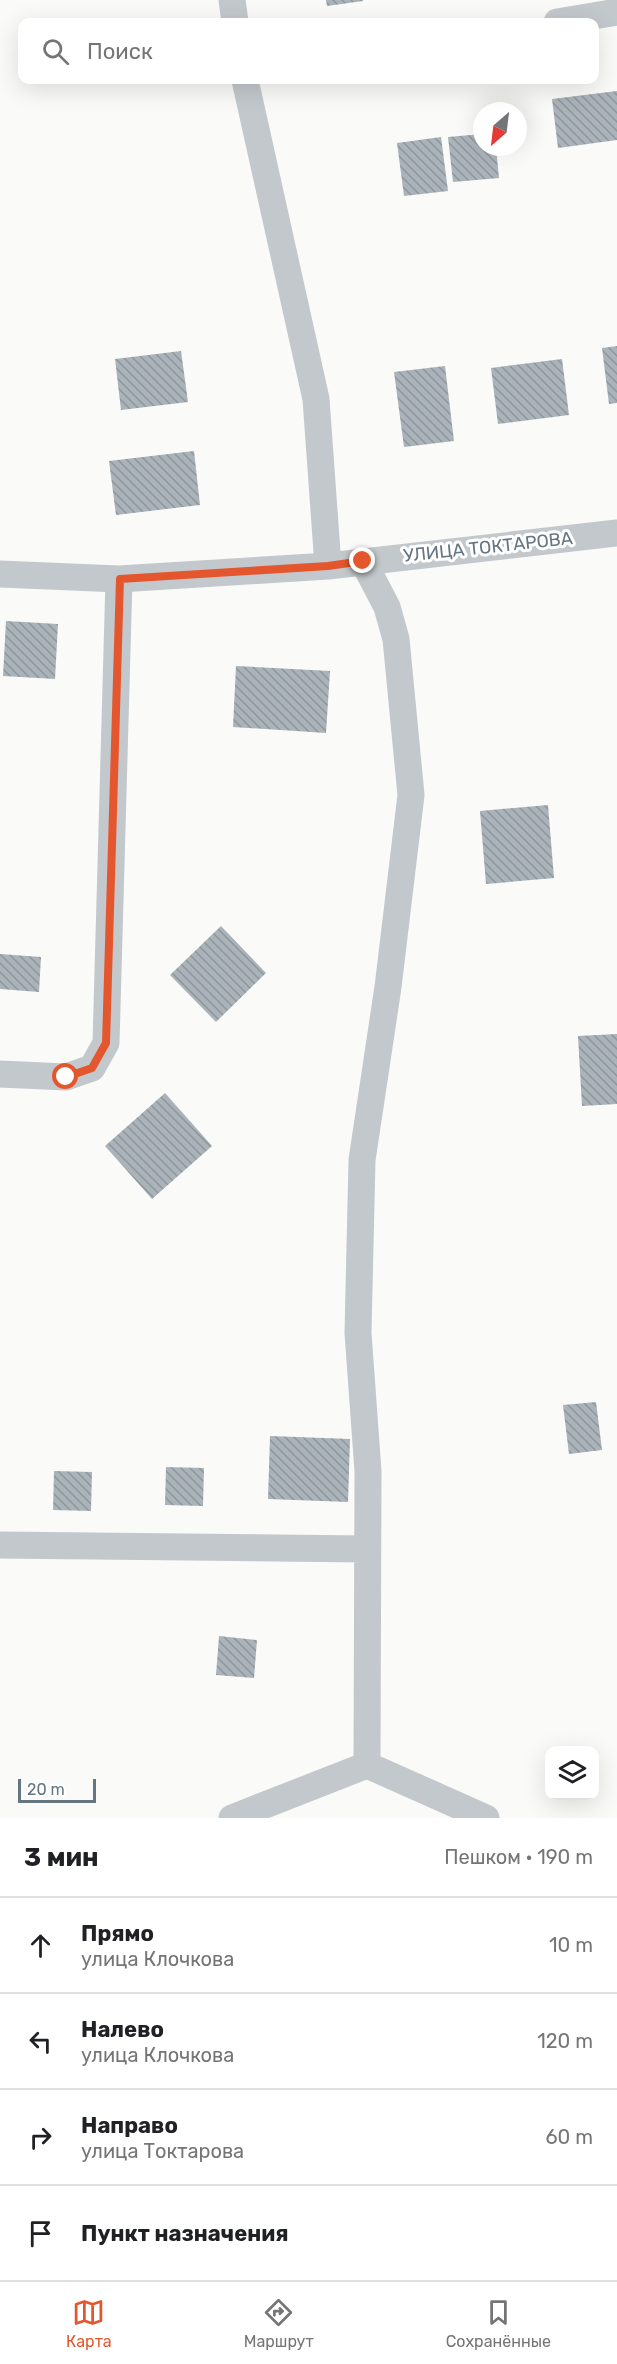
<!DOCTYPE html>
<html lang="ru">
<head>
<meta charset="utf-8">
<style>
	:root { --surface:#fff; --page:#f2f2f2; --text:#202124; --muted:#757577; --line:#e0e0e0; --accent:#e4572e }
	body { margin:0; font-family:Rubik,sans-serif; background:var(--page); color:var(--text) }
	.controls { position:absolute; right:18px; bottom:18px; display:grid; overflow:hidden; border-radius:12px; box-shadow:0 6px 24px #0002 }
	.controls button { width:54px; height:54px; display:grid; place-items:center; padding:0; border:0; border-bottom:2px solid var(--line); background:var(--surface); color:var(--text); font:30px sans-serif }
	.compass { position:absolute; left:473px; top:102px; width:54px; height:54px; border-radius:50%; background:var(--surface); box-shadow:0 6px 24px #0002; rotate:208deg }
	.scale { position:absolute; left:18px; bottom:15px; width:78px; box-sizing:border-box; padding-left:6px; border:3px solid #657683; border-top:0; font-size:16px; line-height:21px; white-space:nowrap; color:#657683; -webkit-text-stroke:4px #fff; paint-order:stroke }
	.stop { position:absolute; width:18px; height:18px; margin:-14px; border:4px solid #e4572e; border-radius:50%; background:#fff }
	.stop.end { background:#e4572e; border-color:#fff; box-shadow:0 2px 6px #0008 }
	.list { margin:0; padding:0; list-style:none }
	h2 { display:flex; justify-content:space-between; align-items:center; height:78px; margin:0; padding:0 24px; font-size:26px }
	h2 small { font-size:20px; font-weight:400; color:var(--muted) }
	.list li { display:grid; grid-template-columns:39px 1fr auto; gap:18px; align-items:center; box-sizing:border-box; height:96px; padding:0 24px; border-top:2px solid var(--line) }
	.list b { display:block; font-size:22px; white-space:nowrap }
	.list p { margin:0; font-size:20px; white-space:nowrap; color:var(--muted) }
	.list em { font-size:20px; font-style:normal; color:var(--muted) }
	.icon { flex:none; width:33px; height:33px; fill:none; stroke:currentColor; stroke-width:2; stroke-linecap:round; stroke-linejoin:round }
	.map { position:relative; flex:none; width:617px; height:1818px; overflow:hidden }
	.search { position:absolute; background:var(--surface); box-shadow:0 6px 24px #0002; left:18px; right:18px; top:18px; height:66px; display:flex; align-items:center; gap:15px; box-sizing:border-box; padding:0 21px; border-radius:12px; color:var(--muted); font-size:22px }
	.sheet { height:462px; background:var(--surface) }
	nav { display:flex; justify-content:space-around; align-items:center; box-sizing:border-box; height:84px; border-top:2px solid var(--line); background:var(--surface); font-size:16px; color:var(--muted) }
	nav a { display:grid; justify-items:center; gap:3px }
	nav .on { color:var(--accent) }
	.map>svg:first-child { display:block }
	.building { fill:url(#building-back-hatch) }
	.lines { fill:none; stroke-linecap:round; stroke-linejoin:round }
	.street { stroke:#c3c8cc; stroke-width:27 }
	.route { stroke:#e4572e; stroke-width:8 }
	.labels { text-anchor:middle; stroke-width:6; stroke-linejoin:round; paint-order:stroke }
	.street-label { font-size:18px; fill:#657683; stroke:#fff }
</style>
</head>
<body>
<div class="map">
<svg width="617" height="1818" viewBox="0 0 617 1818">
	<defs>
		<pattern id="building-back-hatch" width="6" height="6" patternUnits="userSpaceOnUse" patternTransform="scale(1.5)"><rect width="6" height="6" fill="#aab3b9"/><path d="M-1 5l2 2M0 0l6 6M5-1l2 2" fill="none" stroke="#8e969c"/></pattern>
	</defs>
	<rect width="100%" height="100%" fill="#fafaf8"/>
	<path class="building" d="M326 0H363V1L327 6Z
		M617 91V140L558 148 552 99Z
		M482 134V147H496L499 178 453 182 448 137Z
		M441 137 448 191 404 196 397 143Z
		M617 346V403L609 404 602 348Z
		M181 351 188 402 121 410 115 359Z
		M562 359 569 415 498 424 491 368Z
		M445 366 454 441 404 447 394 372Z
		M194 451 200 505 116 515 109 461Z
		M6 621 58 624 55 679 3 676Z
		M236 666 330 671 326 733 233 727Z
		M548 805 554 878 486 884 480 811Z
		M221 926 266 973 216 1022 170 975Z
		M0 954 41 957 39 992 0 989Z
		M617 1034V1104L582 1106 578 1036Z
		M165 1093 212 1146 152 1199 105 1146Z
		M596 1402 602 1450 569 1454 563 1405Z
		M270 1436 350 1439 348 1502 268 1499Z
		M166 1467 204 1468 203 1506 165 1505Z
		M54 1471 92 1472 91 1511 53 1510Z
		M219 1636 257 1640 254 1678 216 1675Z"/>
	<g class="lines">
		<path class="street" d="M232 0 235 22
			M557 22 617 12
			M245 80 316 399 328 566
			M363 561 387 607 396 639 411 795 388 987 362 1160 358 1333 368 1471 367 1765
			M0 574 119 579 328 566 617 533
			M0 1074 66 1077 92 1068 106 1043 119 579
			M0 1545 367 1549
			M367 1765 486 1818
			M232 1818 367 1765"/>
	</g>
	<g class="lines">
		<path class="route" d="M66 1077 92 1068 106 1043 120 579 328 566 363 561"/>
	</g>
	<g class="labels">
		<g class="street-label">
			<text transform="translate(488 547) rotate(-6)" y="6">УЛИЦА ТОКТАРОВА</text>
		</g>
	</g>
</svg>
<div class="controls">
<button><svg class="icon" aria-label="layers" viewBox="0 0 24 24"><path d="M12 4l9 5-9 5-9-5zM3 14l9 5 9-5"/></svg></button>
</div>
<svg class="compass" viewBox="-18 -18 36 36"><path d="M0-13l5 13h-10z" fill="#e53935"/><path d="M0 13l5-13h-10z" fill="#757577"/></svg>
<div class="scale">20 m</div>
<div class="stop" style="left:66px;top:1077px"></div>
<div class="stop end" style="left:363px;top:561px"></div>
<div class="search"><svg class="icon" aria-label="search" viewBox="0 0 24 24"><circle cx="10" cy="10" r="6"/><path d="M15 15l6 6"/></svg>Поиск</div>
</div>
<section class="sheet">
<h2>3 мин<small>Пешком · 190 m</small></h2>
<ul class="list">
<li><svg class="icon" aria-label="ahead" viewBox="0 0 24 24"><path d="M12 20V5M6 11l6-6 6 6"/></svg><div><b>Прямо</b><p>улица Клочкова</p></div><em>10 m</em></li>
<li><svg class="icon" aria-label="left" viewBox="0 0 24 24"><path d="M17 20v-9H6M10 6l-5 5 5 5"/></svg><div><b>Налево</b><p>улица Клочкова</p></div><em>120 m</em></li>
<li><svg class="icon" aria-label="right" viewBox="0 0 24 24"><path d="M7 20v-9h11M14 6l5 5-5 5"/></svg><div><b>Направо</b><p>улица Токтарова</p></div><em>60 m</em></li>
<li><svg class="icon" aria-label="arrive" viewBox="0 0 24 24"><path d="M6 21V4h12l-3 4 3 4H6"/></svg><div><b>Пункт назначения</b></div></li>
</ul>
</section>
<nav>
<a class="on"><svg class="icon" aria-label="map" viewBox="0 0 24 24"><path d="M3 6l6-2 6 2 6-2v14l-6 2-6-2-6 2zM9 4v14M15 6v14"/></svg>Карта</a>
<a><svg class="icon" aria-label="directions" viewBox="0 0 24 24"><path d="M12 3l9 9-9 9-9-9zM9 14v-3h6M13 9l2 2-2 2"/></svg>Маршрут</a>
<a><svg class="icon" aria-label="saved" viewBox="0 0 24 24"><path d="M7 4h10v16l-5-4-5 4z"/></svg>Сохранённые</a>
</nav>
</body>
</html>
